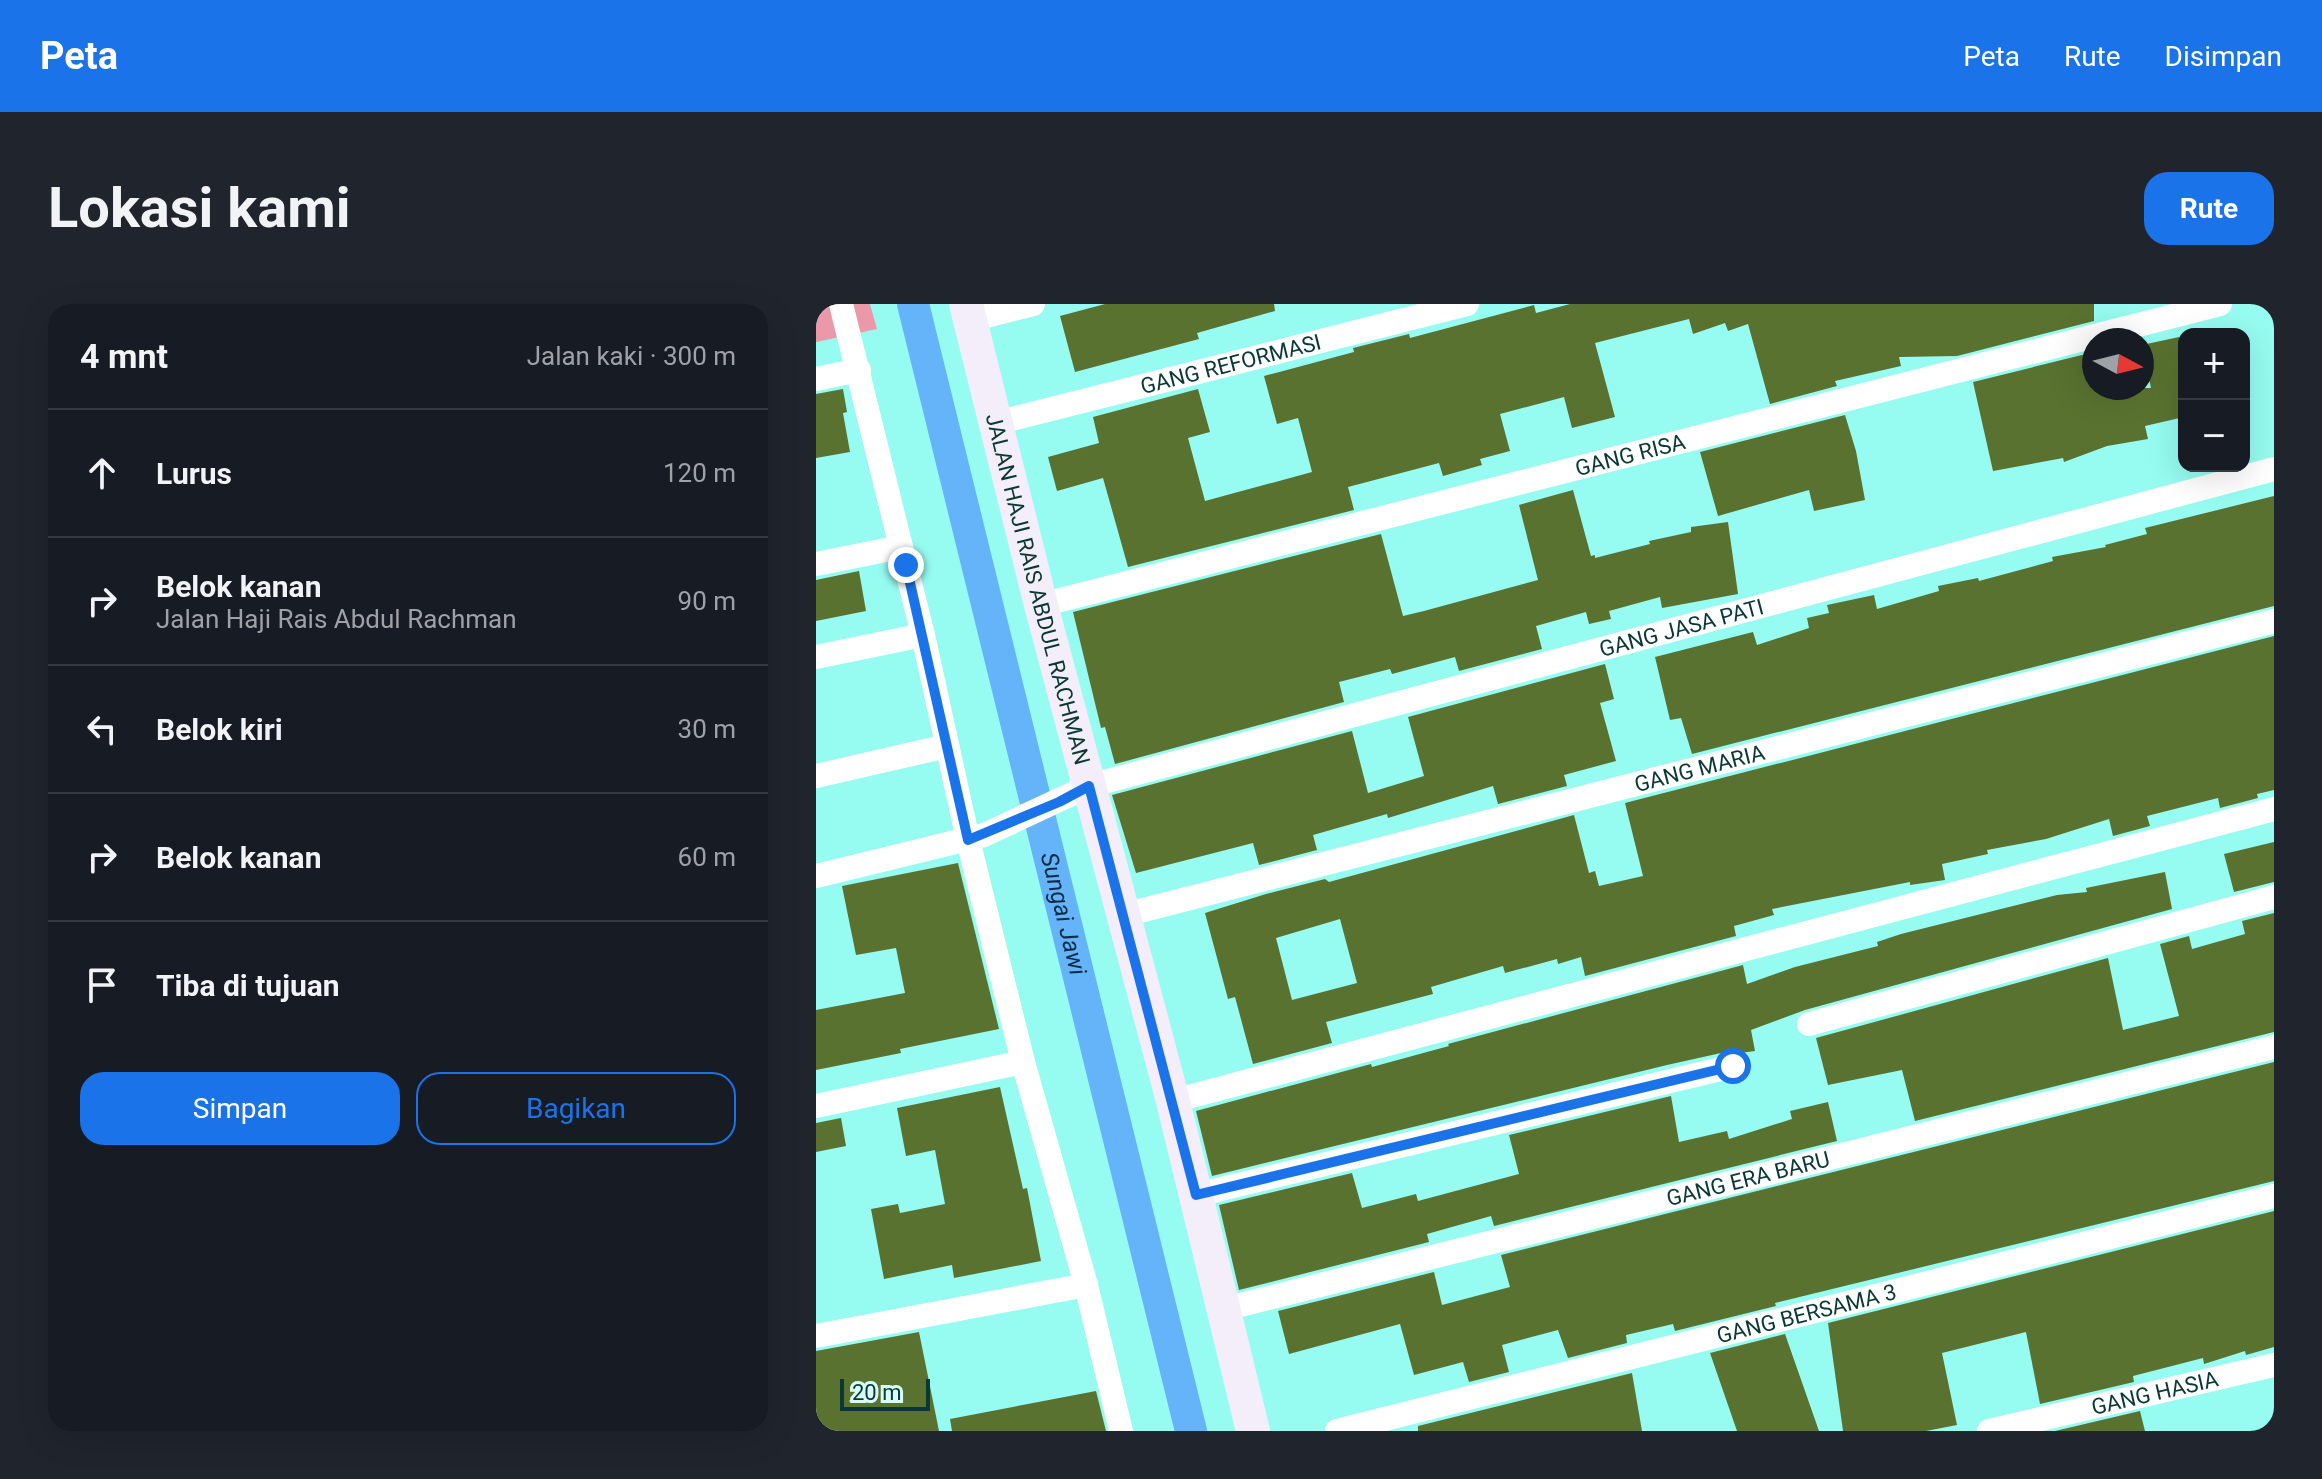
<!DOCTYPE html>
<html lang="id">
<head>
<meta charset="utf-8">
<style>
	:root { --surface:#171b24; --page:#20242c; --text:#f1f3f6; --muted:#9ea1a6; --line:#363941; --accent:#1a73e8 }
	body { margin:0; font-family:Roboto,sans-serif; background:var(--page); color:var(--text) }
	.controls { position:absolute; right:24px; top:24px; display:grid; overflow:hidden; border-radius:16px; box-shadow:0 8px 32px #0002 }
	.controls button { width:72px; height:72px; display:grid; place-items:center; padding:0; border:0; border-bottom:2px solid var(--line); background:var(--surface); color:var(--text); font:40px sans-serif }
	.compass { position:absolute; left:1266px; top:24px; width:72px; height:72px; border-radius:50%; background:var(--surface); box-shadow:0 8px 32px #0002; rotate:97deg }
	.scale { position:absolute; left:24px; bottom:20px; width:90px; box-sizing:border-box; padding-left:8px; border:4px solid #0a3834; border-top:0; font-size:22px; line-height:28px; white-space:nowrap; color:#0a3834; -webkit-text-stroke:6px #d7fcf7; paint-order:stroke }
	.stop { position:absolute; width:24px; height:24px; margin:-18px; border:6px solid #1a73e8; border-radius:50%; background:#fff }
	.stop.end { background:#1a73e8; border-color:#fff; box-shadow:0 2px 8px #0008 }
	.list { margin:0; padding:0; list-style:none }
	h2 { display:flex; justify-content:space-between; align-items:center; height:104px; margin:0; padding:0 32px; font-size:34px }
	h2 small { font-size:26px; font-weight:400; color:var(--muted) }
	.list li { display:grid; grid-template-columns:52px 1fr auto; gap:24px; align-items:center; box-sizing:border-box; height:128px; padding:0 32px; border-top:2px solid var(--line) }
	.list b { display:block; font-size:30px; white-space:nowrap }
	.list p { margin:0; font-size:26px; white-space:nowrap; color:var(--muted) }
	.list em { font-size:26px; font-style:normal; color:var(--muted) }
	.actions { display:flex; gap:16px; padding:24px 32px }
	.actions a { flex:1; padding:18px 0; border:2px solid var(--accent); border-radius:24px; text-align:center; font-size:28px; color:var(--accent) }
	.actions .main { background:var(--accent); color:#fff }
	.icon { flex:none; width:44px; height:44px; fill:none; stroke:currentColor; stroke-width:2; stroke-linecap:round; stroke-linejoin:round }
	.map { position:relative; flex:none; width:1458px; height:1127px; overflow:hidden; border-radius:24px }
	header { display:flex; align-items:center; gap:48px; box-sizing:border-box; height:112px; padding:0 40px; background:var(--accent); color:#fff }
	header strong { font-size:38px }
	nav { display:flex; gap:44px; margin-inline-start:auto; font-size:28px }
	.intro { display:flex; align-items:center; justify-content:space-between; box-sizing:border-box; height:192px; padding:0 48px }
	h1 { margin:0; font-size:56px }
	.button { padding:20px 36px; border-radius:24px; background:var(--accent); color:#fff; font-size:28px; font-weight:700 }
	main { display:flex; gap:48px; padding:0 48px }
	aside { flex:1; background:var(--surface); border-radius:24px; box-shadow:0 8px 32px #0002 }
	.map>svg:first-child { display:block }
	.green { fill:#eb98a8 }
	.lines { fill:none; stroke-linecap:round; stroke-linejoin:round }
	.canal { stroke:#65b3f8; stroke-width:32 }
	.building { fill:#597230; fill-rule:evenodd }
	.street { stroke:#fff; stroke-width:24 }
	.secondary { stroke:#f4eefb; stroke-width:34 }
	.route { stroke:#1a73e8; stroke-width:10 }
	.labels { text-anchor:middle; stroke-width:8; stroke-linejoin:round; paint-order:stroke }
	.street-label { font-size:22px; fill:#0a3834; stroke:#d7fcf7 }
	.water-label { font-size:24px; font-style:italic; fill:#0b2c47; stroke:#d7fcf7 }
</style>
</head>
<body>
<header>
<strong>Peta</strong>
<nav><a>Peta</a><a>Rute</a><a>Disimpan</a></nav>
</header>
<div class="intro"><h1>Lokasi kami</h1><a class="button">Rute</a></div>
<main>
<aside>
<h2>4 mnt<small>Jalan kaki · 300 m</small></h2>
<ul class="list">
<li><svg class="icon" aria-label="ahead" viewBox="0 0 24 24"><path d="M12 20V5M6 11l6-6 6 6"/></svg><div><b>Lurus</b></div><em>120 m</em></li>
<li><svg class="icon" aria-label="right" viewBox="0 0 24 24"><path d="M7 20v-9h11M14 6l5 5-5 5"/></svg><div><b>Belok kanan</b><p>Jalan Haji Rais Abdul Rachman</p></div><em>90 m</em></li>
<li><svg class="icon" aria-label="left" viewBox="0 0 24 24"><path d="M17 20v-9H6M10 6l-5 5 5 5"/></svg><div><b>Belok kiri</b></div><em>30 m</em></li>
<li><svg class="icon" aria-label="right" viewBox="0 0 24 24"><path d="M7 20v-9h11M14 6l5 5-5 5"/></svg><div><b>Belok kanan</b></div><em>60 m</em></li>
<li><svg class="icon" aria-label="arrive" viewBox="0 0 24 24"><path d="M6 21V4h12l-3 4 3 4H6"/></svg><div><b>Tiba di tujuan</b></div></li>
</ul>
<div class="actions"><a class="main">Simpan</a><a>Bagikan</a></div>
</aside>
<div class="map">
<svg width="1458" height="1127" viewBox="0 0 1458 1127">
	<rect width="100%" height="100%" fill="#96fbf0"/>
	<path class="green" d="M0 0H54L61 25 0 38Z"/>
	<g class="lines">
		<path class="canal" id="s1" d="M97 0 375 1127"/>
	</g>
	<path class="building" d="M289 0H458L459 7 381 29 383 35 259 68 244 12Z
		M754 0H1278V17L1141 52 1083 53 1085 62 1019 77 1021 82 954 100 932 20 912 27 909 19 877 30 873 15 779 39 799 113 756 124 748 93 684 110 694 147 664 155 666 161 627 172 623 159 532 183 538 206 312 263 287 174 241 187 232 153 283 139 277 113 382 85 394 128 372 134 389 197 496 168 482 114 461 120 448 72 538 48 537 44 593 30 594 34 718 1 720 9Z
		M1363 33 1368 56V113L1329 122 1332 135 1291 142 1248 158 1247 154 1177 167 1157 78 1278 48V84H1335L1326 41Z
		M27 85 31 108 27 109 34 148 0 154V90Z
		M1029 111 1040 147 1049 196 998 207 993 186 902 212 884 148Z
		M757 186 775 252 779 251V254L834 240 833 237 875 228V223L912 218 922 290 846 304 844 293 793 307 795 315 773 320 770 308 720 322 726 345 643 367 639 353 576 370 574 365 523 378 528 398 299 460 289 423 285 424 257 308 565 230 587 312 608 307 722 276 703 201Z
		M1458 192V302L876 450 865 414 854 416 839 353 937 328 941 341 993 324 991 314 1013 309 1011 301 1058 291 1061 305 1123 287 1122 282 1162 274 1163 277 1237 257 1236 253 1290 243 1289 241 1331 230 1329 224Z
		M43 267 50 307 0 317V276Z
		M1458 332V486L1441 490 1442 494 1404 504 1402 494 1331 512 1334 522 1297 532 1293 515 1230 535 1171 546 1172 550 1126 560 1129 576 1094 581V578L956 605 958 611 918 622 920 632 769 672 765 653 742 660 741 655 689 669 687 662 615 683 617 690 510 718 516 739 437 760 419 693 412 695 389 609 450 590 509 575 513 578 758 511 773 569 779 567 783 582 827 572 809 499ZM524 615 541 679 476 696 460 634Z
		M789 360 798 395 784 399 800 457 748 471 751 482 682 500 677 482 572 514 571 510 497 531 501 546 443 561 437 539 320 569 296 491 536 427 552 489 608 472 592 413Z
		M1458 538V578L1418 588 1408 550Z
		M142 559 183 725 84 745 85 749 0 766V706L89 689 80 644 40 651 26 582Z
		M1349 568 1356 605 989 706 935 726 939 747 924 749 914 747 851 761 396 872 380 807 555 760 556 763 633 742 632 740 927 661 931 680 979 663 1062 642 1061 638 1085 630 1241 591 1271 588 1270 584Z
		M1458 609V728L1099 817 1086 766 1012 781 1000 734 1292 654 1307 726 1363 712 1344 640 1373 632 1376 645 1429 630 1426 617Z
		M1458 758V877L959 999 960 1002 859 1027 857 1020 810 1031 811 1039 752 1054 742 1026 686 1041 693 1068 653 1078 647 1058 598 1071 584 1020 473 1050 462 1007 618 968 626 1001 694 983 685 951Z
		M184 783 207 885 211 884 225 957 138 974 136 961 68 975 55 905 82 900 84 909 129 900 119 846 90 852 81 804Z
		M855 792 863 838 911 827 913 835 976 815 974 807 1012 798 1021 837 678 922 675 912 611 930 613 938 423 986 403 901 536 869 546 904 600 890 602 897 703 870 693 831Z
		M25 814 30 842 0 848V819Z
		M1458 907V1043L1430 1051 1429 1047 1388 1060 1387 1054 1317 1072 1318 1078 1224 1100 1210 1028 1126 1049 1141 1121 1110 1127H1027L1012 1019Z
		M103 1028 123 1127H0V1047Z
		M969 1030 1003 1127H921L894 1049Z
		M816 1069 826 1127H602V1122Z
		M280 1087 290 1127H136L134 1115Z
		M1324 1107 1329 1127H1239Z"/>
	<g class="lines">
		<g class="street">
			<path d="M25 0 85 243"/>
			<path d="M154 16 217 0"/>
			<path d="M0 75 43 66"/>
			<path id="s2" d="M180 119 651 0"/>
			<path d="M0 260 85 243 107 331 0 353"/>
			<path id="s3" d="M225 301 1404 0"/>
			<path d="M107 331 152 536 207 758 270 981 305 1127"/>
			<path d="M0 472 131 442"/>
			<path id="s4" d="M0 572 168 531 273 482 1458 165"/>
			<path id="s5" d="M308 611 1458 317"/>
			<path d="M993 720 1458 593"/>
			<path d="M357 797 1458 505"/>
			<path d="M0 802 207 758"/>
			<path d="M380 891 917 762"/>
			<path id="s6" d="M408 1005 1458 743"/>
			<path d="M0 1032 270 981"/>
			<path id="s7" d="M521 1127 1458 892"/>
			<path id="s8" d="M1173 1127 1458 1061"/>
		</g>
		<path class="secondary" id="s9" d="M150 0 225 301 357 797 437 1127"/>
	</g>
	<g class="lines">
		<path class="route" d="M90 261 152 536 243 498 273 482 380 891 917 762"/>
	</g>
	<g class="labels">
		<g class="street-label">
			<text dy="8" stroke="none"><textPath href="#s2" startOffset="242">GANG REFORMASI</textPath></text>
			<text dy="8" stroke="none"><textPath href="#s3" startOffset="608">GANG RISA</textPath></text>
			<text dy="8" stroke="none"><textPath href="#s9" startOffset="294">JALAN HAJI RAIS ABDUL RACHMAN</textPath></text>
			<text dy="8" stroke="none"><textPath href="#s4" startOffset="902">GANG JASA PATI</textPath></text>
			<text dy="8" stroke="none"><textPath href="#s5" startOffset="594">GANG MARIA</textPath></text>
			<text dy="8" stroke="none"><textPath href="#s6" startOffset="540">GANG ERA BARU</textPath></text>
			<text dy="8" stroke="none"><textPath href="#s7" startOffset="484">GANG BERSAMA 3</textPath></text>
			<text dy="8" stroke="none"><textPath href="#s8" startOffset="170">GANG HASIA</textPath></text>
		</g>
		<g class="water-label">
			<text dy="8" stroke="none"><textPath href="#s1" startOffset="628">Sungai Jawi</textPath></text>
		</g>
	</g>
</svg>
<div class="controls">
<button>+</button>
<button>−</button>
</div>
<svg class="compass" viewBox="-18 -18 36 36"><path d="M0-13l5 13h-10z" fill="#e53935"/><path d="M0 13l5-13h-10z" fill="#9ea1a6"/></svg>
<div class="scale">20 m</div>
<div class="stop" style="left:917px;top:762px"></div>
<div class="stop end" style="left:90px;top:261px"></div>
</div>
</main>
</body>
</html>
